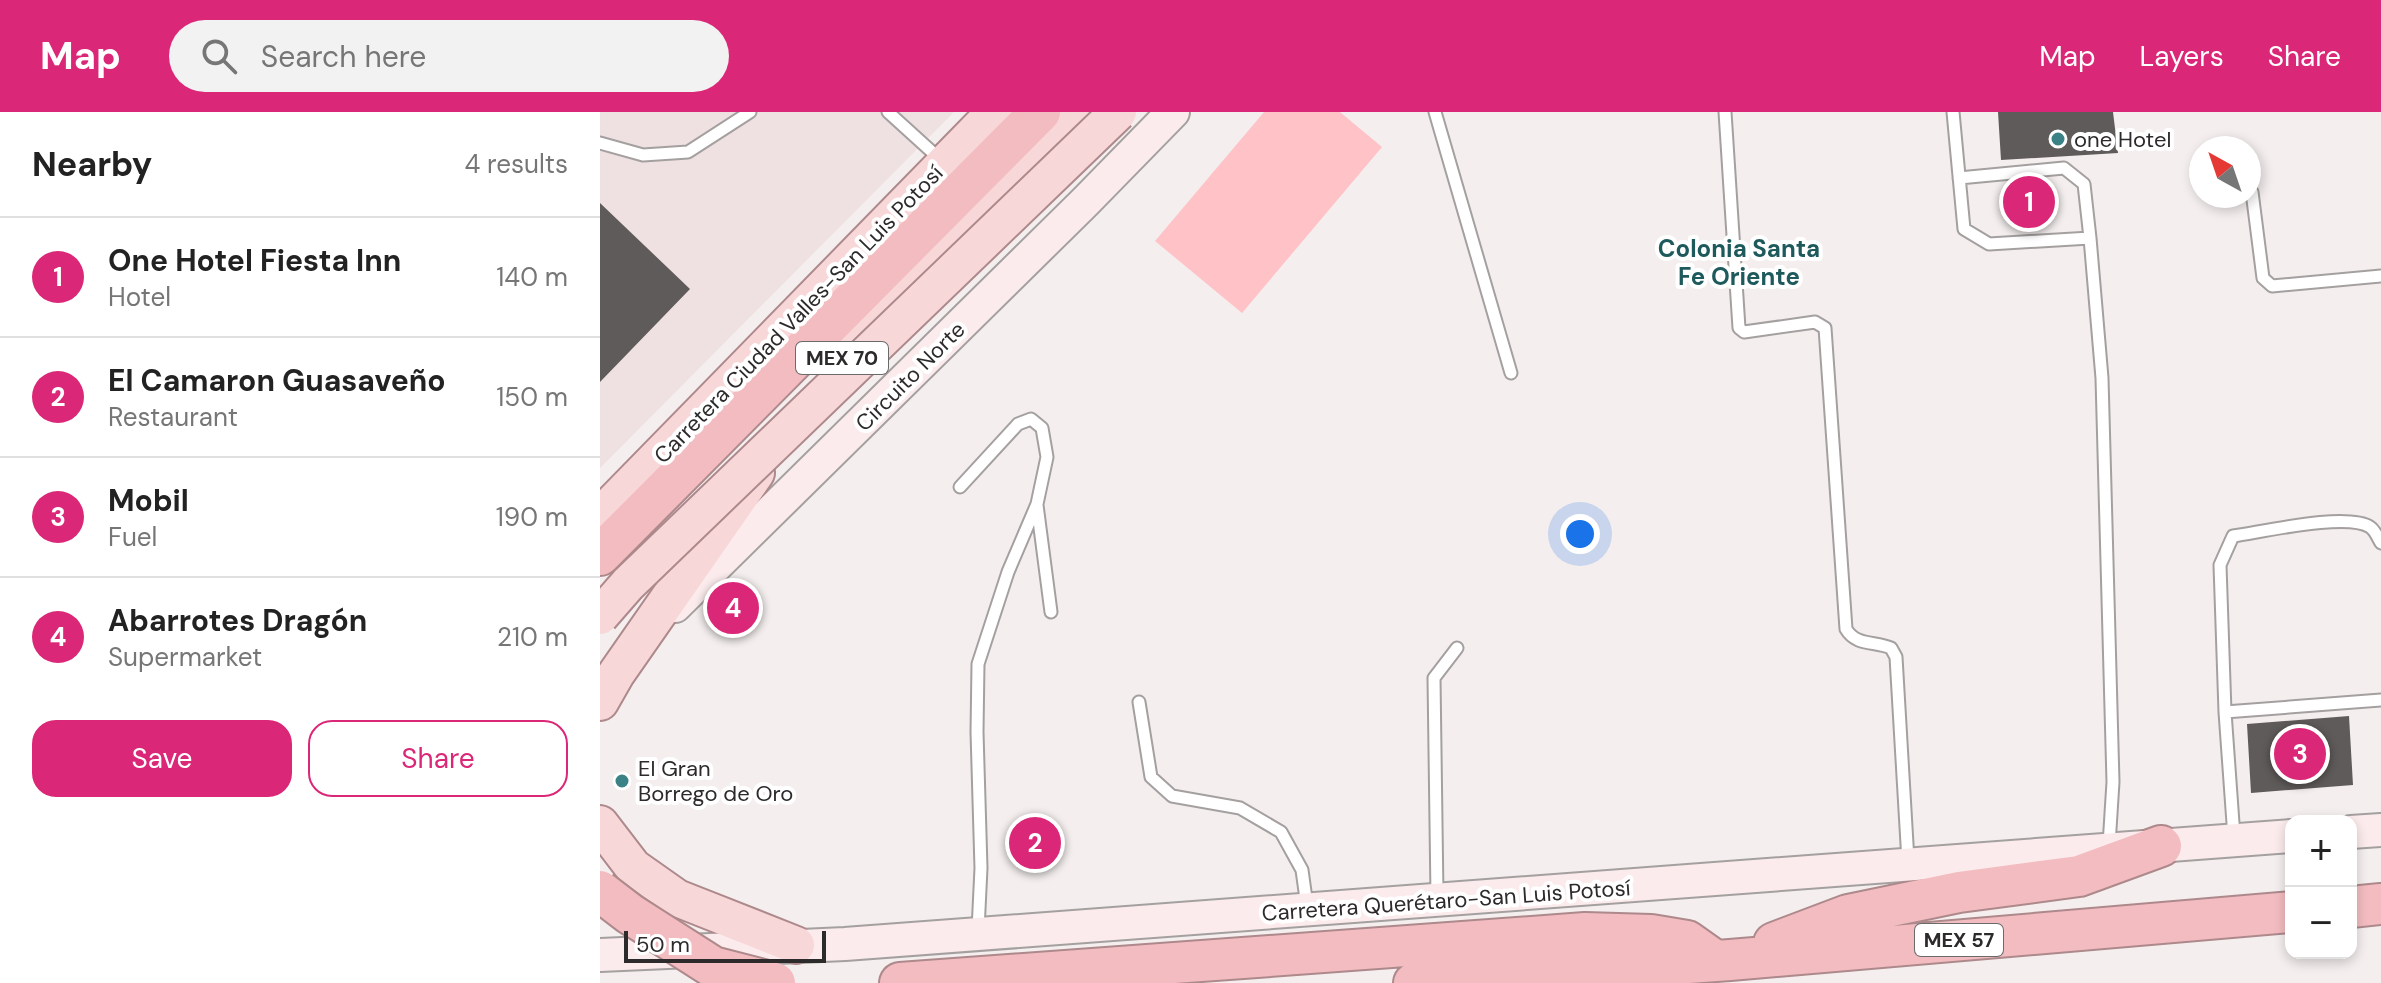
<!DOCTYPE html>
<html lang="en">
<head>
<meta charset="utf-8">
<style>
	:root { --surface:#fff; --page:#f2f2f2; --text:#222; --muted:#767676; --line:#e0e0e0; --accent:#db2777 }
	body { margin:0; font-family:"DM Sans",sans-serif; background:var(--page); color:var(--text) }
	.controls { position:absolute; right:24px; bottom:24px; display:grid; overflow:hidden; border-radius:16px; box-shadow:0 4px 12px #0003 }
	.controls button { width:72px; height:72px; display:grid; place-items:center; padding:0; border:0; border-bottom:2px solid var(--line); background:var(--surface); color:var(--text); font:40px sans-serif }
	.compass { position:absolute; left:1589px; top:24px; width:72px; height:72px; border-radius:50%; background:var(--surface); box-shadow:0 4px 12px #0003; rotate:320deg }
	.scale { position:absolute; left:24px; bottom:20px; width:202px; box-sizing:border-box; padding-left:8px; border:4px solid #2c2a2a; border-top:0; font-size:22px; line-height:28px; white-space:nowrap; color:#2c2a2a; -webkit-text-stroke:6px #fff; paint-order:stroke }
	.you { position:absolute; left:980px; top:422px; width:28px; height:28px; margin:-20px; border:6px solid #fff; border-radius:50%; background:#1a73e8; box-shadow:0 0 0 12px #1a73e833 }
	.badge { display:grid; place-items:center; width:52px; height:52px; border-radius:50%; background:var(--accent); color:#fff; font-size:26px; font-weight:700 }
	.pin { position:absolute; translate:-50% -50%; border:4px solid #fff; box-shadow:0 2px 8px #0006 }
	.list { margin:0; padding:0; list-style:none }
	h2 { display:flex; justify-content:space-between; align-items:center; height:104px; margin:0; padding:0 32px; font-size:34px }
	h2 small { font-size:26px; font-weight:400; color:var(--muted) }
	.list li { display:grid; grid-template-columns:52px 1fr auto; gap:24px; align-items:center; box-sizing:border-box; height:120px; padding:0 32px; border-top:2px solid var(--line) }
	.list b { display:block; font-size:30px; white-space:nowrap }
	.list p { margin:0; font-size:26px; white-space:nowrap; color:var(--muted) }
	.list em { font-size:26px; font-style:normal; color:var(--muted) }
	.actions { display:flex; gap:16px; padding:24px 32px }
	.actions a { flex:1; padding:18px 0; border:2px solid var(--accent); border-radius:24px; text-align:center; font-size:28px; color:var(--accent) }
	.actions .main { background:var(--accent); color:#fff }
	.icon { flex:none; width:44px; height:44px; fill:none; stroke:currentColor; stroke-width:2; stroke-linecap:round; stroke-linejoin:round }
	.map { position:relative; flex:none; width:1781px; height:871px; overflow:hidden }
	header { display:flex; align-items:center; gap:48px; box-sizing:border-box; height:112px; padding:0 40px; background:var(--accent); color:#fff }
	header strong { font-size:38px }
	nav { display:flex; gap:44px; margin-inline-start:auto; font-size:28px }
	.search { width:560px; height:72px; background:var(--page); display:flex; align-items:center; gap:20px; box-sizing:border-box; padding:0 28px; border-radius:44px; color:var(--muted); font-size:30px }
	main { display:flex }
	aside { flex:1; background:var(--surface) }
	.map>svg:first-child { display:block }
	.built { fill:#efe0e1 }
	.green { fill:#ffc3c7 }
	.building { fill:#605b5b }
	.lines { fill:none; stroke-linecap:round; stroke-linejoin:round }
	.lane-casing { stroke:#a5a0a0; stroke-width:15 }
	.secondary-casing { stroke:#a5a0a0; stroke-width:36 }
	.primary-casing { stroke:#ad898c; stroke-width:40 }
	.highway-casing { stroke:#ad898c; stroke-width:44 }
	.lane { stroke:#fff; stroke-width:11 }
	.secondary { stroke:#fbebec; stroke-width:32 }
	.primary { stroke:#f8d7d9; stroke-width:36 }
	.highway { stroke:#f3bcc0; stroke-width:40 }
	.primary-bridge-casing { stroke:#ad898c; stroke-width:40; stroke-linecap:butt }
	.highway-bridge-casing { stroke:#ad898c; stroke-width:44; stroke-linecap:butt }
	.primary-bridge { stroke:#f8d7d9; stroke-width:36 }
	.highway-bridge { stroke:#f3bcc0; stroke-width:40 }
	.poi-dot { fill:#3a8286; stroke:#fff; stroke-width:3 }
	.labels { text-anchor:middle; stroke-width:8; stroke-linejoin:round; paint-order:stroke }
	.shield { fill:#fff; stroke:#6b6a6a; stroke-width:2 }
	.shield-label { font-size:20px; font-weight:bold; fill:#2c2a2a }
	.poi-label { font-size:22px; fill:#2c2a2a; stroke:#fff; text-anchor:start }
	.street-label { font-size:22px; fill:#2c2a2a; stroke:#fff }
	.neighbourhood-label { font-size:24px; font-weight:bold; fill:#1e595c; stroke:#fff }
</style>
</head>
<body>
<header>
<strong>Map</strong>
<div class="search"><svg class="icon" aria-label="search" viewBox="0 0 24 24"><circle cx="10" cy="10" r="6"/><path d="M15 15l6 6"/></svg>Search here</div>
<nav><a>Map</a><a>Layers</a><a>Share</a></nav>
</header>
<main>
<aside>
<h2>Nearby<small>4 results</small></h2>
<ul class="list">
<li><span class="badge">1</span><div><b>One Hotel Fiesta Inn</b><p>Hotel</p></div><em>140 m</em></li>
<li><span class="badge">2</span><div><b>El Camaron Guasaveño</b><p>Restaurant</p></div><em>150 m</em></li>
<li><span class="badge">3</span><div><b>Mobil</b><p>Fuel</p></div><em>190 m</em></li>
<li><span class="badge">4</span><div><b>Abarrotes Dragón</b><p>Supermarket</p></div><em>210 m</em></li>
</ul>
<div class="actions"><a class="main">Save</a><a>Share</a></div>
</aside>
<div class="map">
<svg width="1781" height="871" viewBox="0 0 1781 871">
	<rect width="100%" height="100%" fill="#f4eeee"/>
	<path class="built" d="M0 0H354L0 356Z"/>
	<path class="green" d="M664 0H740L782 35 642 201 555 129Z"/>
	<path class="building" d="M1398 0H1513L1518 41 1401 48Z
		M0 91 90 177 0 270Z
		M1749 604 1753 673 1651 681 1647 612Z"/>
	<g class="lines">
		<defs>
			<path id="lane" d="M288 0 342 49
				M835 0 911 261
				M1125 0 1139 216 1144 220 1215 210 1225 216 1246 517C1256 534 1274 529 1291 536L1296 545 1308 749
				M1353 0 1364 117 1389 132 1490 126 1502 266 1513 670 1509 733
				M0 31 43 43 88 40 150 0
				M1359 66 1464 56 1484 72 1490 126
				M1652 80 1663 166 1672 174 1781 164
				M360 375 418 312 431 307 442 316 447 345 437 392 408 460 378 552 377 620 381 756 378 818
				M437 393 451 500
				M539 590 551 665 572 684 640 696 681 720 702 758 707 794
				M1625 600 1781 588
				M1634 725 1625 600 1620 453 1633 424C1662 420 1747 400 1770 415 1775 418 1778 426 1781 431
				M837 783 834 566 857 536"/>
			<path id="secondary" d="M75 494 485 90 573 0
				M1751 720 1781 718
				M0 843 245 832 1691 724"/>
			<path id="primary" d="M246 240 479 0
				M0 404 395 0
				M0 590 16 562 156 361
				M0 712 33 755 77 786 196 833"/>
			<path id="highway" d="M0 443 440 0
				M1751 795 1781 792
				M1174 831 1248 803 1359 780 1479 764 1561 734
				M300 871 985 821 1051 823 1087 829 1111 846
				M814 871 1130 848 1691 800"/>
		</defs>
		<use href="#lane" class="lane-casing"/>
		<use href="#secondary" class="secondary-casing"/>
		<use href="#primary" class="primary-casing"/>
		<use href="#highway" class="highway-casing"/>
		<use href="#lane" class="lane"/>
		<use href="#secondary" class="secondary"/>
		<use href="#primary" class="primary"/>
		<use href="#highway" class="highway"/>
		<defs>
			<path id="primary-bridge" d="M0 504 28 472 518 0"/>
			<path id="highway-bridge" d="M0 779 30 802 113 855 175 871"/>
		</defs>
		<use href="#primary-bridge" class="primary-bridge-casing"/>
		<use href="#highway-bridge" class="highway-bridge-casing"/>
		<use href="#primary-bridge" class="primary-bridge"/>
		<use href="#highway-bridge" class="highway-bridge"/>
	</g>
	<g class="poi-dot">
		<circle cx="1458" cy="27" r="8"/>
		<circle cx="22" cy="669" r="8"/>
	</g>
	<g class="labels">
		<g class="shield">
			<rect x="196" y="230" width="92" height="32" rx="6"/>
			<rect x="1315" y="812" width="88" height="32" rx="6"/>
		</g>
		<g class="shield-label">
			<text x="242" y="253">MEX 70</text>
			<text x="1359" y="835">MEX 57</text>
		</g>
		<g class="poi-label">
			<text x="1474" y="35">one Hotel</text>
			<text x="38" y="664">El Gran<tspan x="38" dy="25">Borrego de Oro</tspan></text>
		</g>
		<g class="street-label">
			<text transform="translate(198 202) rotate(-46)" y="8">Carretera Ciudad Valles-San Luis Potosí</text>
			<text transform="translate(310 264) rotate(-45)" y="8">Circuito Norte</text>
			<text transform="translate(846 788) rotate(-4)" y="8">Carretera Querétaro-San Luis Potosí</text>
		</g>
		<g class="neighbourhood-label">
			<text x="1139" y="145">Colonia Santa<tspan x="1139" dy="28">Fe Oriente</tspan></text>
		</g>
	</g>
</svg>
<div class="controls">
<button>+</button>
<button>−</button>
</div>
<svg class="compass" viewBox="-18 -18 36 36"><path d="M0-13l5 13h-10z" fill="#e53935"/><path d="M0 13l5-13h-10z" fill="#767676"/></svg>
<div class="scale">50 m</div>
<div class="you"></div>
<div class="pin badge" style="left:1429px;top:90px">1</div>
<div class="pin badge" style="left:435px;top:731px">2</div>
<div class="pin badge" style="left:1700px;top:642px">3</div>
<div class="pin badge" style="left:133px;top:496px">4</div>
</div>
</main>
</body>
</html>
